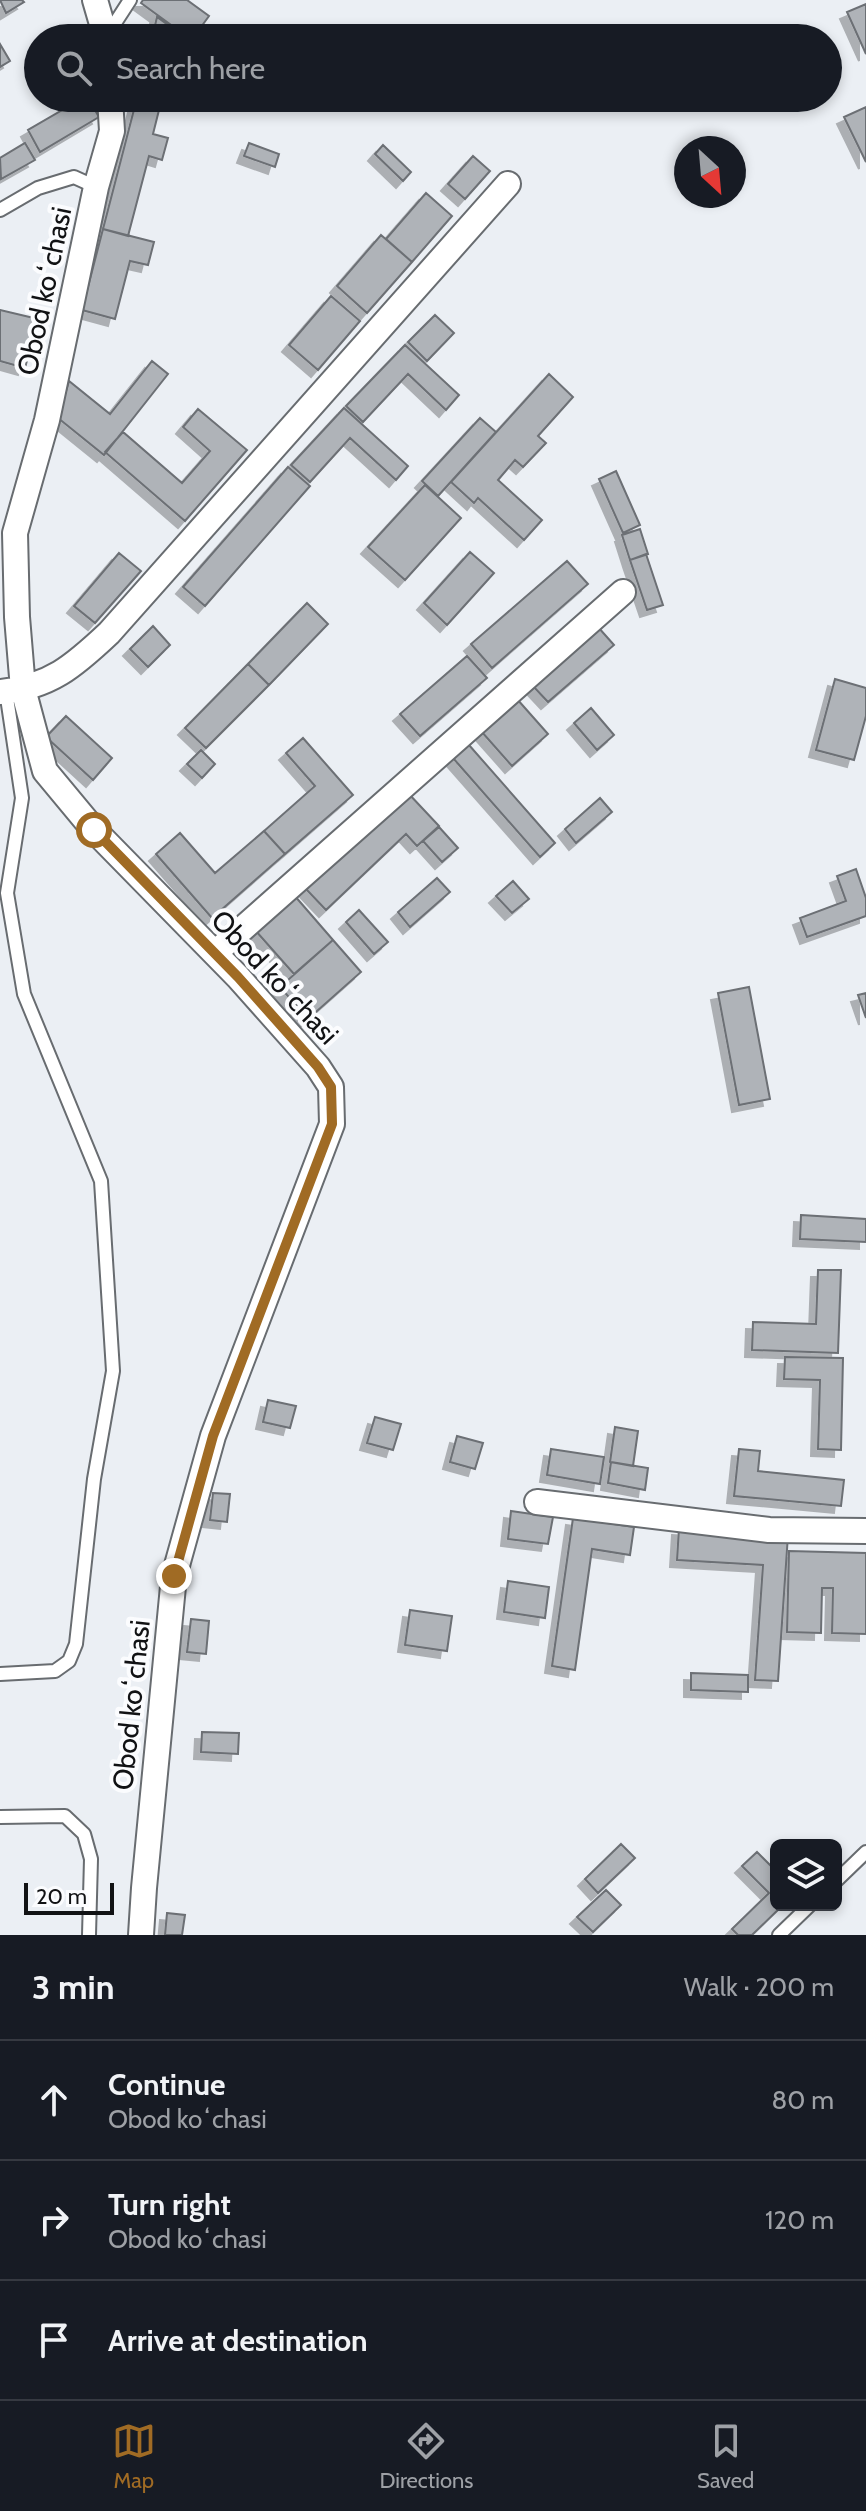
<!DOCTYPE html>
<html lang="en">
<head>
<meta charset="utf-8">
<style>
	:root { --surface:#171b24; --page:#242831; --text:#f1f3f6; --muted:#9ea1a6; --line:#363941; --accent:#a06b24 }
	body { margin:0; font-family:Cabin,sans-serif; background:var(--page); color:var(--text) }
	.controls { position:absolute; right:24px; bottom:24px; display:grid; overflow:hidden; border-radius:12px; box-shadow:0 4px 12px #0003 }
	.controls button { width:72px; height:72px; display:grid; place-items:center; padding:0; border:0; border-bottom:2px solid var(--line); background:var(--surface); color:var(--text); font:40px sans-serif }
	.compass { position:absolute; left:674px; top:136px; width:72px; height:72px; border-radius:50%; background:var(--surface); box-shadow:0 4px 12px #0003; rotate:154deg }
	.scale { position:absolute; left:24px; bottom:20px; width:90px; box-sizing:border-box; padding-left:8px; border:4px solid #111214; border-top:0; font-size:22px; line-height:28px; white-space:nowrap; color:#111214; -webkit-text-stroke:6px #fbfcfe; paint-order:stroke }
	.stop { position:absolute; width:24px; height:24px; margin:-18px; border:6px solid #a06b24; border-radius:50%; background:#fff }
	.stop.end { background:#a06b24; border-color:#fff; box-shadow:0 2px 8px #0008 }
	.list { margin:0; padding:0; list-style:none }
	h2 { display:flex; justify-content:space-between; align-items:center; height:104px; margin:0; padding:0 32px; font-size:34px }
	h2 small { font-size:26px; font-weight:400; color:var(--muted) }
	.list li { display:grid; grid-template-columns:52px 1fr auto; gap:24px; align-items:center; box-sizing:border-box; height:120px; padding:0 32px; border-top:2px solid var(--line) }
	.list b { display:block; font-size:30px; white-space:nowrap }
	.list p { margin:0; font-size:26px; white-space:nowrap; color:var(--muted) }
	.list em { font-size:26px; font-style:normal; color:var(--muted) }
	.icon { flex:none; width:44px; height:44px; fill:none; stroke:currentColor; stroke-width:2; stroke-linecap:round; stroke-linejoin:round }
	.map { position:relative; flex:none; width:866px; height:1935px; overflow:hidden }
	.search { position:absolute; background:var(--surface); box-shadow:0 4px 12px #0003; left:24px; right:24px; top:24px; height:88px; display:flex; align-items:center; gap:20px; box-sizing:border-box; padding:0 28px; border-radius:44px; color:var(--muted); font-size:30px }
	.sheet { height:464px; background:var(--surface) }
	nav { display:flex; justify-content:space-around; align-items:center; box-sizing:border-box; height:112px; border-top:2px solid var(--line); background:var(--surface); font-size:22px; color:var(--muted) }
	nav a { display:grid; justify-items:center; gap:4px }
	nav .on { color:var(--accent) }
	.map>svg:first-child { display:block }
	.building { fill:#afb3b8; stroke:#6c6f74; stroke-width:2; filter:url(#shadow) }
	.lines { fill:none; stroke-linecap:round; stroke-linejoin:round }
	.lane-casing { stroke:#686c70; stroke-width:16 }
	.street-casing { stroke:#686c70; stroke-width:28 }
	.lane { stroke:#fff; stroke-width:12 }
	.street { stroke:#fff; stroke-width:24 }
	.route { stroke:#a06b24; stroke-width:10 }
	.labels { text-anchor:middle; stroke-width:8; stroke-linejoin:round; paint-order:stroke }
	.street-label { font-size:28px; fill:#111214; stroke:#fbfcfe }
</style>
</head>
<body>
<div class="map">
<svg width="866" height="1935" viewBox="0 0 866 1935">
	<defs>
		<filter id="shadow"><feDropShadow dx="-7" dy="7" stdDeviation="0" flood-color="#0004"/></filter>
	</defs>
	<rect width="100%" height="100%" fill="#ebeff4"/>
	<path class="building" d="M0 0H22L24 2 6 13Z
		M143 0H187L209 16 193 38H189L141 3Z
		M866 4V54L847 12Z
		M157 17 179 33 178 38H152Z
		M0 44 10 61 0 67Z
		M83 98H88L99 117 40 152 28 130Z
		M137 98H162L153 134 168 138 162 160 149 156 128 236 103 229Z
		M866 107V162L844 117Z
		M25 143 35 160 1 179 0 158Z
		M249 143 279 154 275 167 244 156Z
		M383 145 411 172 403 181 375 154Z
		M473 156 490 171 465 199 448 184Z
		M426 193 452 216 412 262 386 239Z
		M103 229 154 242 148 265 130 261 115 319 82 310Z
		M381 235 412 262 367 313 337 286Z
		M331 296 360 321 318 370 289 345Z
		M0 310 38 319 25 368 0 361Z
		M435 315 454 333 427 361 408 342Z
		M405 345 459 395 446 410 408 374 363 422 346 406Z
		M152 361 168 374 104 455 58 418 69 381 110 414Z
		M549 374 573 397 538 436 546 443 523 467 515 460 498 480 542 520 524 540 478 498 474 503 451 482Z
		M344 408 408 466 396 480 350 438 310 482 291 465Z
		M198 409 247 450 185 521 105 452 123 432 182 483 210 451 183 427Z
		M480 418 496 432 438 496 422 481Z
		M288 467 310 486 205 606 183 587Z
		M616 471 640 525 623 533 599 479Z
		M425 485 461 518 405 580 368 547Z
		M640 529 648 554 630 560 622 535Z
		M470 552 494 573 447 625 424 603Z
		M119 553 141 571 95 623 74 606Z
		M646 554 663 605 647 610 630 560Z
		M567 561 588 584 492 668 471 644Z
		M307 603 328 624 269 685 248 664Z
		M153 626 170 645 148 667 130 649Z
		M598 627 614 645 548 702 532 685Z
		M467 656 487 678 420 736 400 714Z
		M248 664 269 685 206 748 185 728Z
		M835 679 866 688V716L854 760 816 750Z
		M517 699 548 734 512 766 481 731Z
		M591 708 614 735 597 750 574 723Z
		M66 716 112 758 93 780 46 737Z
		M303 738 353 795 285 854 264 831 315 786 286 753Z
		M469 745 555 843 540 857 453 758Z
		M201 750 215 764 202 778 187 764Z
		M408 793 439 826 417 846 406 834 326 910 306 889Z
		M600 798 612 812 576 843 565 829Z
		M439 827 458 848 442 862 423 841Z
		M264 831 285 854 212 918 156 854 180 833 215 873Z
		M856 869 866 898V916L807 937 800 918 846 901 837 876Z
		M437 878 450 892 410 927 398 912Z
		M513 881 529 899 512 913 496 896Z
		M294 895 333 940 294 974 255 930Z
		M359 910 388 942 374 954 346 922Z
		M333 940 361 972 308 1019 280 987Z
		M749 987 770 1099 739 1105 718 993Z
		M866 993V1018L858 995Z
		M801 1215 866 1219V1242L800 1239Z
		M818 1270H841L838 1353 752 1350 753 1322 816 1324Z
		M785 1357 843 1358 841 1450 818 1449 820 1380 784 1379Z
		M268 1400 296 1406 290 1428 263 1422Z
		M375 1417 401 1424 393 1450 367 1443Z
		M615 1427 638 1431 633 1466 610 1462Z
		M457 1436 483 1443 475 1469 450 1462Z
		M551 1449 604 1457 600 1484 547 1475Z
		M739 1449 760 1451 758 1471 844 1480 841 1506 734 1496Z
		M611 1462 648 1468 645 1490 608 1483Z
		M213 1493 230 1494 227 1522 210 1520Z
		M511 1511 553 1517 548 1544 508 1539Z
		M573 1518 634 1527 630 1555 592 1549 575 1670 552 1666Z
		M679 1528 788 1535 778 1681 755 1680 763 1565 677 1560Z
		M789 1551 866 1553V1634L832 1633 833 1588H822L821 1633 787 1632Z
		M508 1581 549 1587 545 1618 504 1612Z
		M410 1610 452 1616 447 1651 405 1645Z
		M191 1619 209 1621 206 1654 187 1652Z
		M691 1673 748 1675V1692L691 1690Z
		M202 1732 239 1733 238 1754 201 1752Z
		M621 1844 635 1858 598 1893 585 1879Z
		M757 1852 776 1871V1905H783L752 1935H738L732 1929 769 1893 742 1866Z
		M606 1890 621 1905 593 1932 577 1917Z
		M167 1913 185 1915 182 1935H165Z"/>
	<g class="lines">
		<defs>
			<path id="lane" d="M106 37 130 0
				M0 210 38 188 74 177 96 187
				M0 1674 55 1671 69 1661 76 1644 94 1479 113 1371 101 1181 24 994 7 893 22 798 6 691
				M0 1817 65 1816 84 1834 91 1859 89 1935
				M836 1881 866 1852
				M779 1935 810 1905"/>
			<path id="street" d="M95 0 106 38
				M110 98 112 131 96 187 47 420 15 533 17 617 23 689 45 771 94 830 238 977 318 1067 331 1087 332 1124 213 1436 174 1576 144 1888 141 1935
				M0 692C50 687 74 666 109 633L508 184
				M215 953 623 592
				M537 1502 769 1530 866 1531"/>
		</defs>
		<use href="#lane" class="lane-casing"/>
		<use href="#street" class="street-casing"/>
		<use href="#lane" class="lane"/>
		<use href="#street" class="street"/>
	</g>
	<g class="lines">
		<path class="route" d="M94 830 238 977 318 1067 331 1087 332 1124 213 1436 174 1576"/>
	</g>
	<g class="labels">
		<g class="street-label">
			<text transform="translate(44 291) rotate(-78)" y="10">Obod koʻchasi</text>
			<text transform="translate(275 977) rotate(47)" y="10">Obod koʻchasi</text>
			<text transform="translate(131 1705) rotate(-84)" y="10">Obod koʻchasi</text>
		</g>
	</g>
</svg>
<div class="controls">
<button><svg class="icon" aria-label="layers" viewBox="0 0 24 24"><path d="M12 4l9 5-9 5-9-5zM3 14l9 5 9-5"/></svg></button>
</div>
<svg class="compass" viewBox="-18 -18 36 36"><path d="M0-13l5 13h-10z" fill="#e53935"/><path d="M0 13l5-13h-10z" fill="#9ea1a6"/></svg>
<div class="scale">20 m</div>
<div class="stop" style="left:94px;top:830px"></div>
<div class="stop end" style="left:174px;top:1576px"></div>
<div class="search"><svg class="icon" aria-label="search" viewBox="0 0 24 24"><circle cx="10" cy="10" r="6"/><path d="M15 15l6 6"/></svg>Search here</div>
</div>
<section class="sheet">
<h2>3 min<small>Walk · 200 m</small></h2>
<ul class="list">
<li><svg class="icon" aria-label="ahead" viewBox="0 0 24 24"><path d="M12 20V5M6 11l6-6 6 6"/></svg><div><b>Continue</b><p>Obod koʻchasi</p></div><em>80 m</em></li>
<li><svg class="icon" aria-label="right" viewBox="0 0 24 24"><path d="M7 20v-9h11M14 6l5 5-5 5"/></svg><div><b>Turn right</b><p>Obod koʻchasi</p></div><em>120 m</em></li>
<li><svg class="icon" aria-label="arrive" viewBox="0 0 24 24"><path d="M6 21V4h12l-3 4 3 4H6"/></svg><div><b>Arrive at destination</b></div></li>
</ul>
</section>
<nav>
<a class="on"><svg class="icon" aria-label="map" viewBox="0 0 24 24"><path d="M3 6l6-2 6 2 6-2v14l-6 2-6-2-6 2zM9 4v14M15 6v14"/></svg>Map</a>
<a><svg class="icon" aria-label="directions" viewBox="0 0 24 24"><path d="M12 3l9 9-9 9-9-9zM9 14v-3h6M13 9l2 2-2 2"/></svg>Directions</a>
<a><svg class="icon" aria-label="saved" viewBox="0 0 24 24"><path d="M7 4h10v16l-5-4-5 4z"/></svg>Saved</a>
</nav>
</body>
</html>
